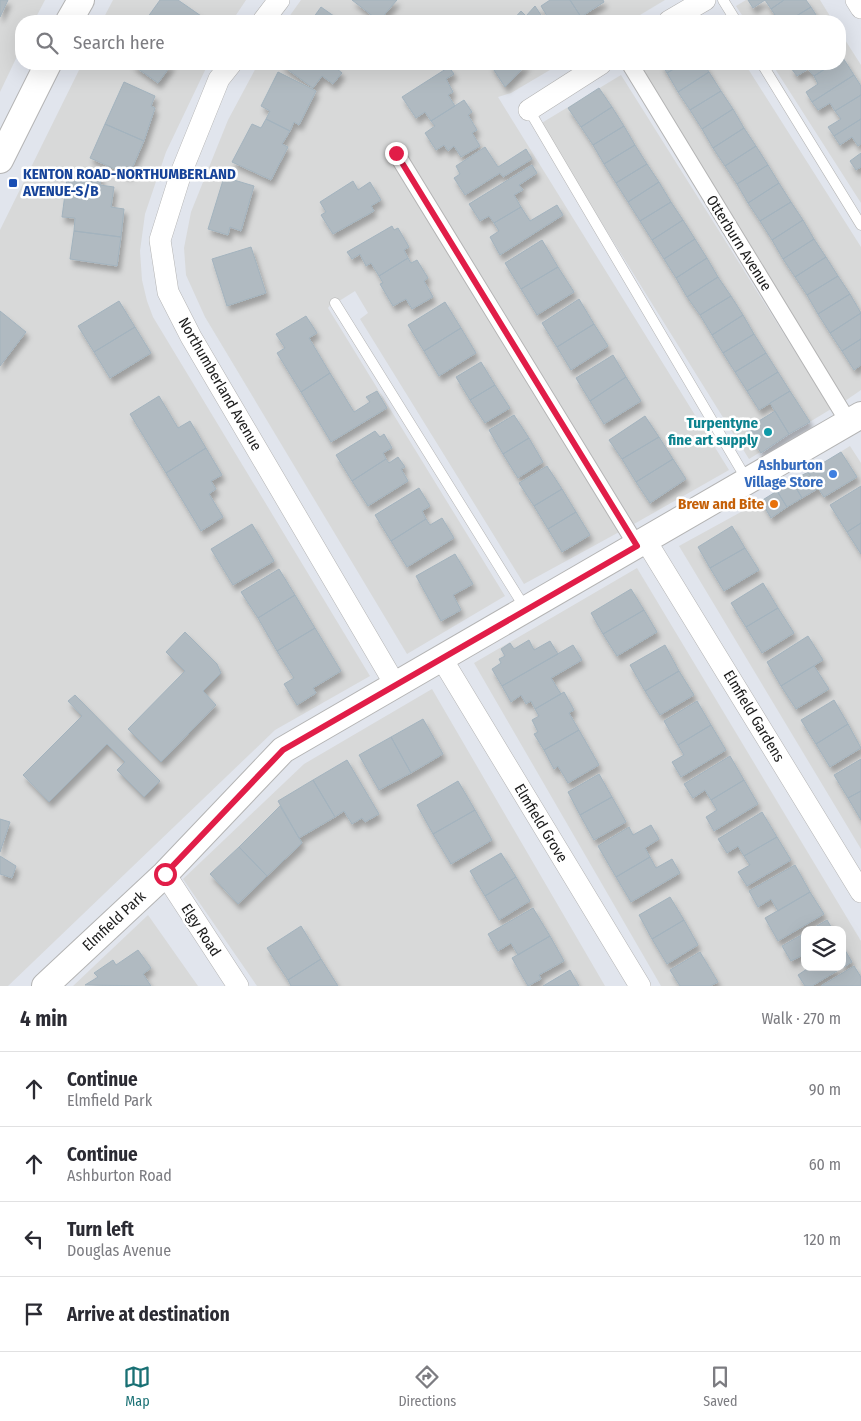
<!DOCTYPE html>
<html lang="en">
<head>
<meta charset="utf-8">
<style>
	:root { --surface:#fff; --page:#f7f7f7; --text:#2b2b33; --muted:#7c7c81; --line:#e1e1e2; --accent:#197074 }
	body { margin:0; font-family:"Fira Sans Condensed",sans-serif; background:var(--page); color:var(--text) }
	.controls { position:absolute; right:15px; bottom:15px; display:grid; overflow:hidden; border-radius:10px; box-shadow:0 5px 20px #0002 }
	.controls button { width:45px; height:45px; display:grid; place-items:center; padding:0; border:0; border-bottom:1px solid var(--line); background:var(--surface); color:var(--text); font:25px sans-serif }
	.stop { position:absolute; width:15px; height:15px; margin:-11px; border:4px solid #e11d48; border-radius:50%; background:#fff }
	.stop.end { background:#e11d48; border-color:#fff; box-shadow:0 1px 5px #0008 }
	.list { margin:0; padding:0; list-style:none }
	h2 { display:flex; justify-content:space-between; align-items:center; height:65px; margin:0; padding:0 20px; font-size:21px }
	h2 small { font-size:16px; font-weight:400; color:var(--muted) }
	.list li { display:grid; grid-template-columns:32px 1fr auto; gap:15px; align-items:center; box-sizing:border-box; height:75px; padding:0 20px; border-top:1px solid var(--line) }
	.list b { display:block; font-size:19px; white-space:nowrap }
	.list p { margin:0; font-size:16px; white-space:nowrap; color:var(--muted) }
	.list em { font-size:16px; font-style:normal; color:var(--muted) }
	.icon { flex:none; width:28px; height:28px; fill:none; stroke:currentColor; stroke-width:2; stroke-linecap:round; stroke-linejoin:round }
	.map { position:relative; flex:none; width:861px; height:986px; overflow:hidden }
	.search { position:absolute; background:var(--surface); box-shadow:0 5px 20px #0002; left:15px; right:15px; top:15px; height:55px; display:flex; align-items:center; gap:12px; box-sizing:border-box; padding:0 18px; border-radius:20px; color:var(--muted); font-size:19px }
	.sheet { height:365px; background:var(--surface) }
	nav { display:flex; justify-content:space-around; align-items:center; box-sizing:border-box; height:70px; border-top:1px solid var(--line); background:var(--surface); font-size:14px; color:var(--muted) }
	nav a { display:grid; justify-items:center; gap:2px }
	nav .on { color:var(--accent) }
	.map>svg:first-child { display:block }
	.residential { fill:#d8d9d9; fill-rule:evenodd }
	.building { fill:#b0bac1; stroke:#a3b3be; filter:url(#shadow) }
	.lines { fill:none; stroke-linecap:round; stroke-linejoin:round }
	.service-casing { stroke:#b4b4b4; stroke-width:11 }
	.pedestrian-casing { stroke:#b4b4b4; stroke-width:18 }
	.minor-casing { stroke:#b4b4b4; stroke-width:22 }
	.tertiary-casing { stroke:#b4b4b4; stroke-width:28 }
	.service { stroke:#fff; stroke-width:10 }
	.pedestrian { stroke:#fff; stroke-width:16 }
	.minor { stroke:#fff; stroke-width:21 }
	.tertiary { stroke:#fff; stroke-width:26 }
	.route { stroke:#e11d48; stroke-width:6 }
	.transit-dot { fill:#1a4fb4; stroke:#fff; stroke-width:2 }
	.culture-dot { fill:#0f9aa8; stroke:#fff; stroke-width:2 }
	.shop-dot { fill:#3f7fe0; stroke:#fff; stroke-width:2 }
	.food-dot { fill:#e8710a; stroke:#fff; stroke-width:2 }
	.labels { text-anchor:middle; stroke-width:5; stroke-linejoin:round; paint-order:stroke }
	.transit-label { font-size:15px; font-weight:bold; fill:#164399; stroke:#fff; text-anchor:start }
	.street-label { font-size:15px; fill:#1b1b1b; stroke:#fff }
	.culture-label { font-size:15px; font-weight:bold; fill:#0d838f; stroke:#fff; text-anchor:end }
	.shop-label { font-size:15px; font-weight:bold; fill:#366cbe; stroke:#fff; text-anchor:end }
	.food-label { font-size:15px; font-weight:bold; fill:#c56008; stroke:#fff; text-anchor:end }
</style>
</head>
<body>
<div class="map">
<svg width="861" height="986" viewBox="0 0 861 986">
	<defs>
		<filter id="shadow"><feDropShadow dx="3" dy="5.5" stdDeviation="2.5" flood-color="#0004"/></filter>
	</defs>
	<rect width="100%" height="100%" fill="#e1e5ed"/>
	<path class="residential" d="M0 0H45L34 21H21V48L0 92Z
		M113 0H246L232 21H102Z
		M301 0H665L630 21H286Z
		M746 0H820L833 21H746L736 6Z
		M840 32 861 65V203L772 64H840Z
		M82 64H208L166 152 145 214 140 251 142 280 147 301 153 317 370 676 275 730 8 986H0V230Z
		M258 64H560L511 93 498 97 729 470 634 524 397 142 385 150 621 531 524 584 360 319 368 313 355 291 336 303 334 300 328 308 505 596 407 654 205 317 186 275 184 248 191 212 228 120Z
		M641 64H745L861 247V390L845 401 635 68Z
		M621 75 831 409 749 459 540 124Z
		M850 446 861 463V849L679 546 761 501Z
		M637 568 861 941V986H661L474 663ZM805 930H842V967H805Z
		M432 689 605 986H257L183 879 304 764Z
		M148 915 198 986H73Z"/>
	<path class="building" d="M0 0H8L0 17Z
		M160 0H178L204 18 201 21H145Z
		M352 0H397L379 21Z
		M550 0H570L581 17 573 21H550L541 6Z
		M570 0H603L604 2 581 17Z
		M748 0H765L753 8Z
		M765 0H784L771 9Z
		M784 0H806L811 7 788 21H766L775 15 771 9Z
		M535 6 545 21H512L521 11 526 16Z
		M321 7 341 21H311Z
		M811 7 820 21H788Z
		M843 58 854 75 812 102 806 92 818 84 814 76 833 64H840V60Z
		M131 64H172L158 83Z
		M280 64H331L342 73 333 84 322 76 313 88Z
		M490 64H527L505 87Z
		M661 64H682L667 73Z
		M682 64H704L709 72 678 92 667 73Z
		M797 64H833L814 76 808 69 797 76 791 68Z
		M449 67 454 74 446 79 453 92 448 95 455 106 431 121 425 112 416 118 402 97Z
		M278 72 316 91 299 125 294 122 290 131 266 119 270 111 261 106Z
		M709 72 721 91 690 110 678 92Z
		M854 75 861 86V95L835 111 830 103 818 110 812 102Z
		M124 82 155 96 151 106 155 108 144 141 105 124Z
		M599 88 612 107 581 127 568 108Z
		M721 91 733 109 702 129 690 110Z
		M861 95V119L834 136 828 127 841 119 835 111Z
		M464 100 472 112 468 115 477 130 472 133 480 146 461 157 454 146 448 151 444 145 436 150 425 133 435 126 431 121Z
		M612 107 624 126 593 145 581 127Z
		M733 109 744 128 713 148 702 129Z
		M266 119 290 131 282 144 288 147 271 180 232 162 252 124 261 128Z
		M861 119V144L858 146 852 137 840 145 834 136Z
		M105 124 144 141 129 175 90 158Z
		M624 126 635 145 604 164 593 145Z
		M744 128 756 146 725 166 713 148Z
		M635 145 647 164 616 183 604 164Z
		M756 146 768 165 737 184 725 166Z
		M485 147 498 167 526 149 532 159 503 177 500 173 465 195 454 178 460 174 456 166Z
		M861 153V167L856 170 850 161Z
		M647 164 659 182 628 202 616 183Z
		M532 165 537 173 519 185 523 190 514 195 521 207 494 223 489 216 480 221 469 204Z
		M768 165 779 183 748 203 737 184Z
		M68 171 101 176 100 185 114 187 111 207 124 209 121 237 74 231 75 218 62 217Z
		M224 177 254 186 241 231 230 227 228 235 208 229Z
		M353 181 358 190 370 182 381 200 371 206 374 211 333 234 321 215 326 212 320 202Z
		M659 182 671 202 640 221 628 202Z
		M779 183 791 202 760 221 748 203Z
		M671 202 683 220 652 240 640 221Z
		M791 202 803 220 772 240 760 221Z
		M557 205 563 215 500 255 490 237 499 231 494 223 521 207 530 221Z
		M683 220 695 239 664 259 652 240Z
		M803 220 814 239 783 259 772 240Z
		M392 226 394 230 398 228 409 247 404 250 408 258 379 276 371 263 366 266 360 254 352 259 347 252Z
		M74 231 121 237 117 266 70 259Z
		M695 239 707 258 676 278 664 259Z
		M814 239 826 257 795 277 783 259Z
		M542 240 558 267 521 289 505 263Z
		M251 247 266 293 227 306 212 259Z
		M826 257 838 276 807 295 795 277Z
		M408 258 411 263 417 260 428 278 424 281 433 297 412 309 406 299 393 306 380 284 383 283 379 276Z
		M707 258 718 277 687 297 676 278Z
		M558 267 574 292 537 315 521 289Z
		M838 276 850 294 818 314 807 295Z
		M718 277 731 296 700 315 687 297Z
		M850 294 861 313 830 333 818 314Z
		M731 296 743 315 712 335 700 315Z
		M579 299 594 324 557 347 542 323Z
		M119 301 135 327 94 352 78 326Z
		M445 302 461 328 424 351 408 325Z
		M0 311 26 332 0 366Z
		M861 313V339L842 351 830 333Z
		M743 315 754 334 723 353 712 335Z
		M306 316 317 333 309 338 330 373 301 392 277 353 285 348 276 334Z
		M594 324 608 346 571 370 557 347Z
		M135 327 151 353 110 378 94 352Z
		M461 328 476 353 439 376 424 351Z
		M754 334 766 353 735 372 723 353Z
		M861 339V365L854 370 842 351Z
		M766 353 778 372 747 391 735 372Z
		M613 355 626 377 590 401 576 378Z
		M481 362 495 385 470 400 456 377Z
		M778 372 790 391 759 410 747 391Z
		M330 373 354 412 370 402 366 397 377 391 387 408 331 442 301 392Z
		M626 377 641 401 604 424 590 401Z
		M495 385 510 408 485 423 470 400Z
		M790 391 810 422 789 434 770 403Z
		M159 396 178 428 190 421 206 448 166 473 130 414Z
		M775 411 789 434 761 453 746 429Z
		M514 415 529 438 503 454 489 430Z
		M645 416 659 437 622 459 609 440Z
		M375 431 380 437 384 434 392 448 383 453 386 459 352 481 336 455Z
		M659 437 673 459 636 482 622 459Z
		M529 438 543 462 518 478 503 454Z
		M206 448 222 475 211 481 216 489 209 494 223 517 201 531 166 473Z
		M841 452 857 477 824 497 808 472Z
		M398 457 405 467 401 469 408 481 368 506 352 481 386 459 389 463Z
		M673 459 686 479 650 503 636 482Z
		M547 466 562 489 534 506 519 483Z
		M808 472 819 488 802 498 792 481Z
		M792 481 802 498 787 507 777 491Z
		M861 486V523L847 532 830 505Z
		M419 488 430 506 422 511 426 519 391 541 375 515Z
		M562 489 576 512 548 529 534 506Z
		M777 491 787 507 771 518 761 501Z
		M576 512 590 535 562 552 548 529Z
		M442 518 454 538 407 567 391 541 426 519 430 525Z
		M861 523V554L847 532Z
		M252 524 274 561 233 585 211 549Z
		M732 526 745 548 710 568 698 547Z
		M745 548 759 570 724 591 710 568Z
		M455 554 473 584 453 595 461 610 441 621 416 576Z
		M279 569 295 595 258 618 241 592Z
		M763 583 778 608 746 627 731 603Z
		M631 589 644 610 603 634 591 613Z
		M295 595 315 628 277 651 258 618Z
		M778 608 794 633 762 653 746 627Z
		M644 610 657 632 617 656 603 634Z
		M315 628 341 671 313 688 316 693 297 705 284 684 294 678 277 651Z
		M185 632 217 664 221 673 203 691 216 705 161 762 128 729 185 671 166 652Z
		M808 636 823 660 781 686 767 662Z
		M529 640 534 650 550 641 558 654 502 686 492 669 501 663 499 659 505 656 501 649 510 643 514 649Z
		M573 645 582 660 551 678 561 694 535 709 531 701 526 704 521 695 511 702 502 686Z
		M665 645 679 671 645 691 630 665Z
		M814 666 829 689 796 709 781 686Z
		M679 671 694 695 660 715 645 691Z
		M564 692 574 710 569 713 579 730 544 750 534 734 538 732 532 720 539 716 535 709Z
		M75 695 160 781 144 797 117 770 125 762 107 744 49 802 23 775 82 716 68 701Z
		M834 700 848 724 816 744 801 720Z
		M697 701 711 725 678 745 664 721Z
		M423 719 443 754 411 773 391 737Z
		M848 724 861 748 830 767 816 744Z
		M711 725 726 750 681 777 672 762 684 755 678 745Z
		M579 730 599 765 568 783 558 766 554 769 544 750Z
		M391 737 411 773 379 790 359 755Z
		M730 756 744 780 711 800 705 790 693 798 684 784Z
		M861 759V791L848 798 834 775Z
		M347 760 379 814 365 822 362 818 352 824 344 811 335 817 313 780Z
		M599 774 612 797 580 815 568 792Z
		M313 780 335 817 299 838 278 801Z
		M744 780 758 804 714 831 706 817 717 810 711 800Z
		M458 781 475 810 433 834 417 805Z
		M861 791V820L848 798Z
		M612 797 626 822 594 840 580 815Z
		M280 806 302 843 267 876 239 847Z
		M475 810 492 840 451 864 433 834Z
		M762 812 777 837 744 856 738 846 727 853 718 839Z
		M0 819 10 822 0 852Z
		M651 825 659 839 645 848 650 857 616 877 598 846 629 827 633 835Z
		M777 837 791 860 747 886 738 872 750 865 744 856Z
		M239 847 267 876 238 904 210 874Z
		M501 853 516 877 485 896 470 871Z
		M0 856 16 866 12 878 0 874Z
		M650 857 656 868 672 859 680 873 631 902 616 877Z
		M795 865 810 892 778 911 771 899 758 907 749 891Z
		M516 877 530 901 499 920 485 896Z
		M810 892 824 914 778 941 765 918Z
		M670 897 684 920 652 939 639 915Z
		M533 908 550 936 518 955 511 943 498 951 488 934Z
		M684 920 698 945 667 964 652 939Z
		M827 920 833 930H810Z
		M301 926 321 959 288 980 267 948Z
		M805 933V958L803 955 791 961 782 946Z
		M550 936 564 961 539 975 541 979 528 986 512 958Z
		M842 945 852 962 812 986H805L798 975 810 967H842Z
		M138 950 151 968 143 974 151 986 85 985 98 977 94 973 113 960 116 965Z
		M700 952 718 982 710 986H680L670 970Z
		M321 959 338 986H291L288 980Z
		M854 966 861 977V986H821Z
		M570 970 579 986H543Z"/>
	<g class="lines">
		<defs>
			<path id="service" d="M723 0 736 21
				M762 64 861 225
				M529 110 747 480
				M335 303 525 608"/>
			<path id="pedestrian" d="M630 64 849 423
				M396 153 637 546"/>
			<path id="minor" d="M856 0 861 8
				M263 21 279 0
				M669 21 705 0
				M231 64 219 79 181 173 160 240 168 292 191 337 396 686
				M529 110 601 64
				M646 541 861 892
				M442 659 640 986
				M165 874 238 986"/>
			<path id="tertiary" d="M69 21 81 0
				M0 160 48 64
				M45 986 165 874 283 750 861 415"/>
		</defs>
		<use href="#service" class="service-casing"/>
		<use href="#pedestrian" class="pedestrian-casing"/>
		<use href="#minor" class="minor-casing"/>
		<use href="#tertiary" class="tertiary-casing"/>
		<use href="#service" class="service"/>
		<use href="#pedestrian" class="pedestrian"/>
		<use href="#minor" class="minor"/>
		<use href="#tertiary" class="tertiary"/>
	</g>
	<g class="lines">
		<path class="route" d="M165 874 283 750 637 546 396 153"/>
	</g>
	<rect class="transit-dot" x="8" y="178" width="10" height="10" rx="2.5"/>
	<circle class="culture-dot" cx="768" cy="432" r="5"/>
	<circle class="shop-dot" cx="833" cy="474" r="5"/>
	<circle class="food-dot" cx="774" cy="504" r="5"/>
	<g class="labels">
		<g class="transit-label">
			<text x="23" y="179">KENTON ROAD-NORTHUMBERLAND<tspan x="23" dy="17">AVENUE-S/B</tspan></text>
		</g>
		<g class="street-label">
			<text transform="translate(739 243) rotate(58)" y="5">Otterburn Avenue</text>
			<text transform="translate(220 384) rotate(60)" y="5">Northumberland Avenue</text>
			<text transform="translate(754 716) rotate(59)" y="5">Elmfield Gardens</text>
			<text transform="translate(541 823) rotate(59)" y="5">Elmfield Grove</text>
			<text transform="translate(114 921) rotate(-43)" y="5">Elmfield Park</text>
			<text transform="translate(201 930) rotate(57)" y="5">Elgy Road</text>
		</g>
		<g class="culture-label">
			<text x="758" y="428">Turpentyne<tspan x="758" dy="17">fine art supply</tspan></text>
		</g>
		<g class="shop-label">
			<text x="823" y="470">Ashburton<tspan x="823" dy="17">Village Store</tspan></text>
		</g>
		<g class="food-label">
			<text x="764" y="509">Brew and Bite</text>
		</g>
	</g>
</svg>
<div class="controls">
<button><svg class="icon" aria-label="layers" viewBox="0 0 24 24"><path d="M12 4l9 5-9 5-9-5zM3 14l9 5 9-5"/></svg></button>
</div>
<div class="stop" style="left:165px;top:874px"></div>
<div class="stop end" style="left:396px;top:153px"></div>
<div class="search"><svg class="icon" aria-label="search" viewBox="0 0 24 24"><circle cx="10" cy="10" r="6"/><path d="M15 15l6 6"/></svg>Search here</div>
</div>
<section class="sheet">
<h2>4 min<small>Walk · 270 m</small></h2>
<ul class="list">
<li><svg class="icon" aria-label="ahead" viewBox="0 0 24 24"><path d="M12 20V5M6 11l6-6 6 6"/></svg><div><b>Continue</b><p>Elmfield Park</p></div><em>90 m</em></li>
<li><svg class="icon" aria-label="ahead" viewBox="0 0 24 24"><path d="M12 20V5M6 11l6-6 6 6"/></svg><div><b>Continue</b><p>Ashburton Road</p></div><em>60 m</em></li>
<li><svg class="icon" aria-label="left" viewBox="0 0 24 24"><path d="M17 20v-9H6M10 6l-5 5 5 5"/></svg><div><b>Turn left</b><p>Douglas Avenue</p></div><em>120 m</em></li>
<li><svg class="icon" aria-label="arrive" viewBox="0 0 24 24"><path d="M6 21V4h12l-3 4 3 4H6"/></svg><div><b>Arrive at destination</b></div></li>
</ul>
</section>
<nav>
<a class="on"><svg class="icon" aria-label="map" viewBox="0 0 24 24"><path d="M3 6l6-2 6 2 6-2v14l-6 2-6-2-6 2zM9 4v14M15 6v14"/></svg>Map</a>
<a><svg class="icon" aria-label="directions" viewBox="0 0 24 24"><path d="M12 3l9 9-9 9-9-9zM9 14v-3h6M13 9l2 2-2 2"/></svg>Directions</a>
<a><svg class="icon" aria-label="saved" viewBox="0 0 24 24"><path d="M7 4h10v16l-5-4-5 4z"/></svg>Saved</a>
</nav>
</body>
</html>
